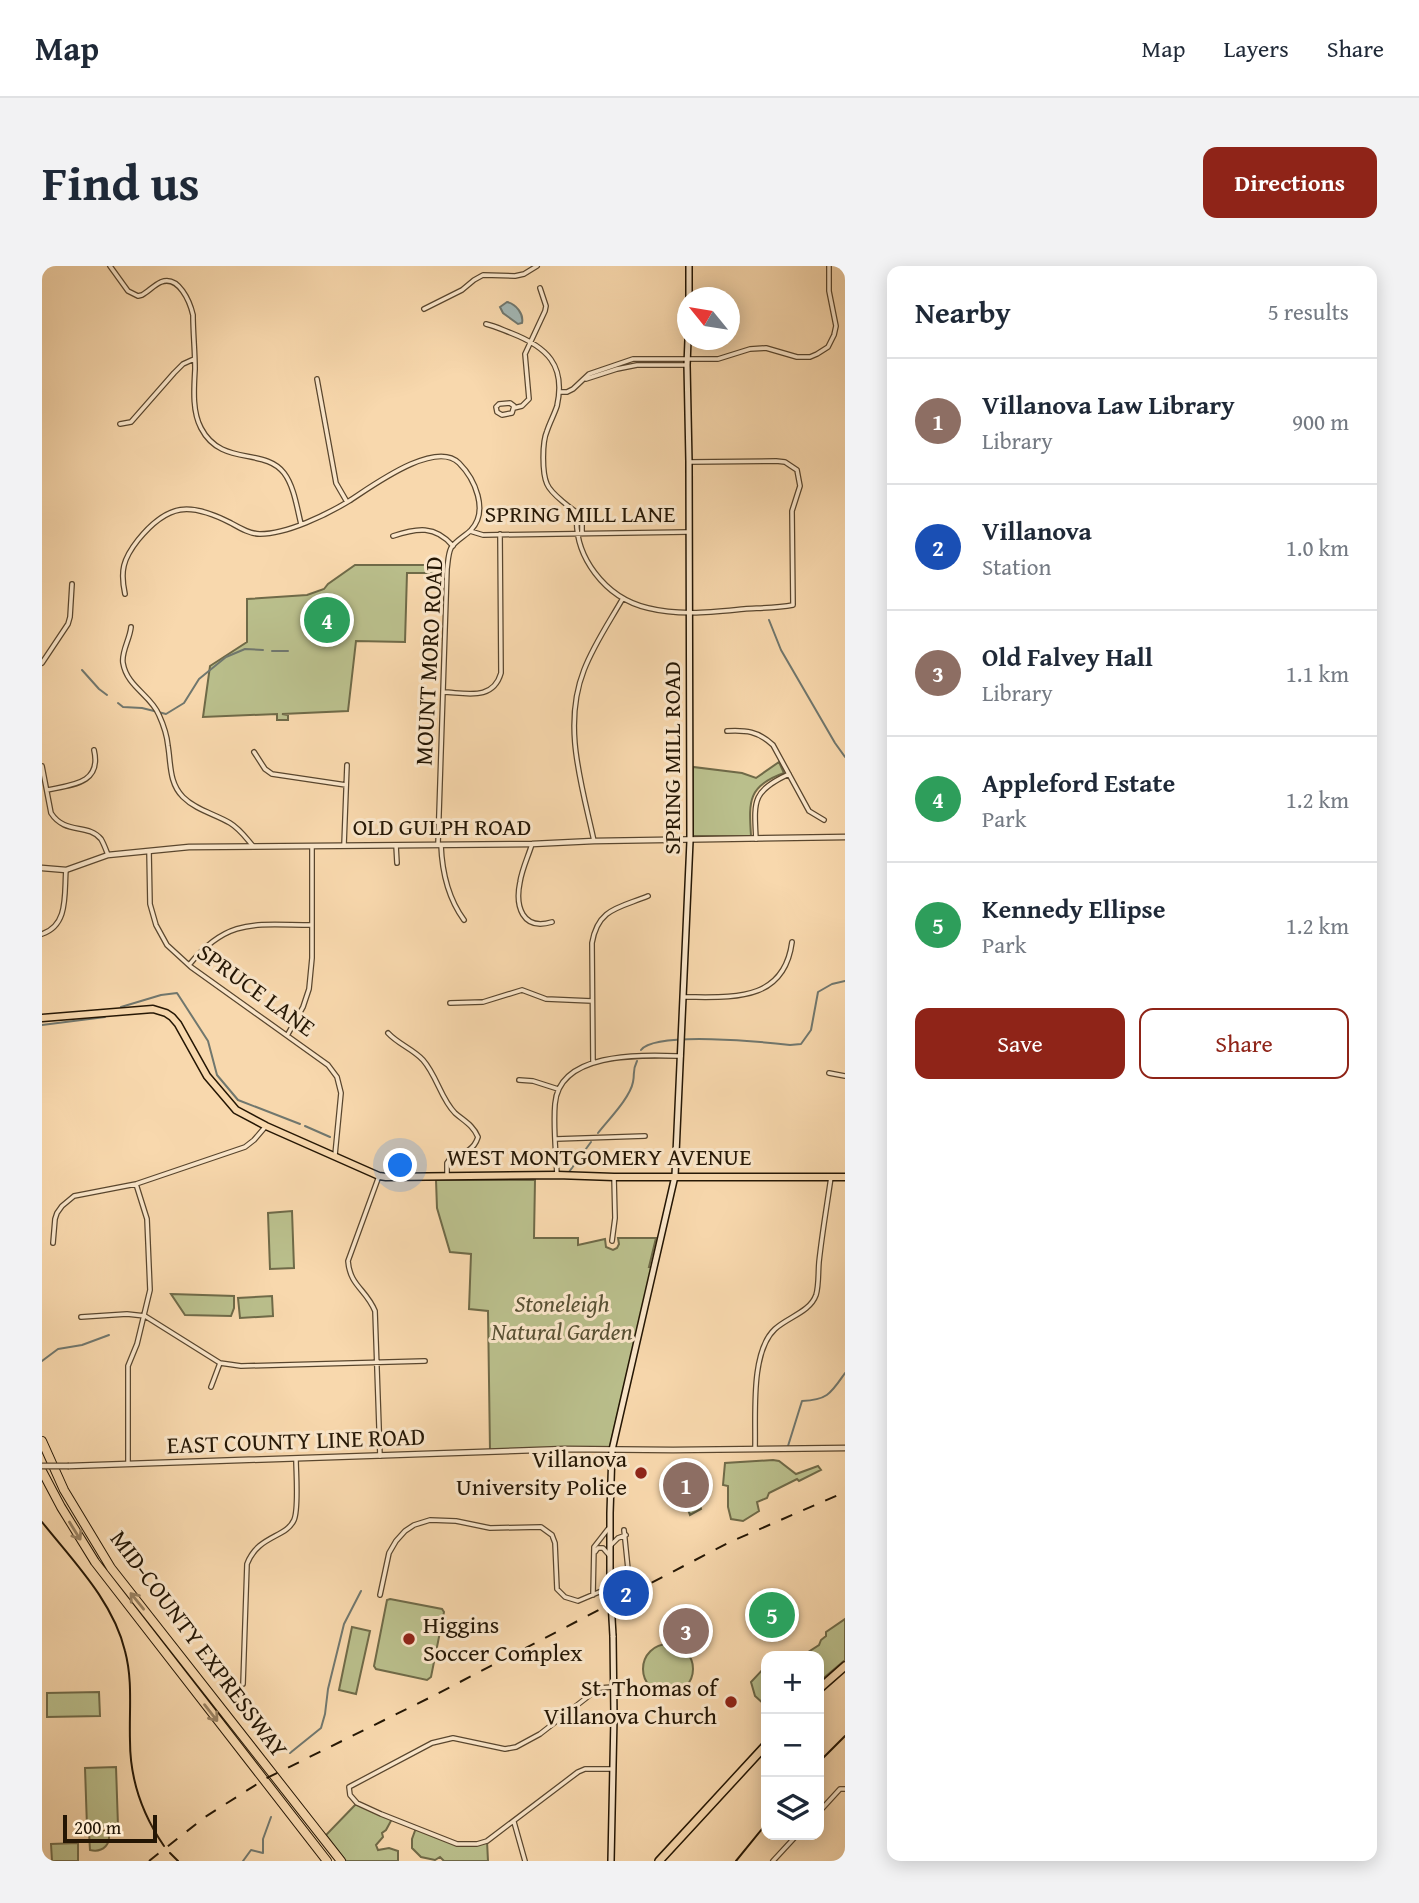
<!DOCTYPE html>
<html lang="en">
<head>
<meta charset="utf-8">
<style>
	:root { --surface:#fff; --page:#f2f2f3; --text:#1f2937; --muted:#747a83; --line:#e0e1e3; --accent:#8f2418 }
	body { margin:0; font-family:"Gentium Book Plus",serif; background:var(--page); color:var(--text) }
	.controls { position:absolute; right:21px; bottom:21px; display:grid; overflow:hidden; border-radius:14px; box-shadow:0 4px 18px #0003 }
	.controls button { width:63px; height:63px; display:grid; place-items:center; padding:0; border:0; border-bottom:2px solid var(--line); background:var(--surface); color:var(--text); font:35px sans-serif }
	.compass { position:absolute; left:635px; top:21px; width:63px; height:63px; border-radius:50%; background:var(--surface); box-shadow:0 4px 18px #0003; rotate:300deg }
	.scale { position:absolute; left:21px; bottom:18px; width:94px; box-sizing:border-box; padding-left:7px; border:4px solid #241604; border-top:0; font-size:19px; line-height:24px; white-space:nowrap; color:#241604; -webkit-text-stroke:5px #fae6ca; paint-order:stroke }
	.you { position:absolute; left:359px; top:900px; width:24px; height:24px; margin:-18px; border:5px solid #fff; border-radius:50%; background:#1a73e8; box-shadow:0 0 0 10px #1a73e833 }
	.badge { display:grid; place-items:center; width:46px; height:46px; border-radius:50%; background:var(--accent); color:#fff; font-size:23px; font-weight:700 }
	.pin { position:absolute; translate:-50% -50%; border:4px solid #fff; box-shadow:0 2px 7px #0006 }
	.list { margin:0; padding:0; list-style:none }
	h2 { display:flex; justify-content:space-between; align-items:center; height:91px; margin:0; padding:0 28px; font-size:30px }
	h2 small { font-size:23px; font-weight:400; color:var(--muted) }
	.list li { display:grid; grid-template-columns:46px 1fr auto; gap:21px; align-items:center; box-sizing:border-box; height:126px; padding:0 28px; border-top:2px solid var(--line) }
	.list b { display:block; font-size:26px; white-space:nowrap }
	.list p { margin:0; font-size:23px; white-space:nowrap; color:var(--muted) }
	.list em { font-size:23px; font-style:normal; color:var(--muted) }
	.actions { display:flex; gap:14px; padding:21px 28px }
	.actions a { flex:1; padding:16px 0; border:2px solid var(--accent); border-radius:14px; text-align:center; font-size:24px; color:var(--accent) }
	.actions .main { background:var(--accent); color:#fff }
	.icon { flex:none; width:38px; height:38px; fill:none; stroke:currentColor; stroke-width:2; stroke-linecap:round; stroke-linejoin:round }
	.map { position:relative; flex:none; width:803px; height:1595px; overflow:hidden; border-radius:14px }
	header { display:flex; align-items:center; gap:42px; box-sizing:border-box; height:98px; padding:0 35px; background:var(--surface); border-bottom:2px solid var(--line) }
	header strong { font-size:33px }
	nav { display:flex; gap:38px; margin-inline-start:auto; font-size:24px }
	.intro { display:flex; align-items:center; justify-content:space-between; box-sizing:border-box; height:168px; padding:0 42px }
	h1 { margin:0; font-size:49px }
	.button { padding:18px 32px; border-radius:14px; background:var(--accent); color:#fff; font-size:24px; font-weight:700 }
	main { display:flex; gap:42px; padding:0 42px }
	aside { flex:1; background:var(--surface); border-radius:14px; box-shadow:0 4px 18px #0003 }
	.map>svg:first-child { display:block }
	.green { fill:#babf8c; stroke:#6f6a48; stroke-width:2 }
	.water { fill:#a2b7b5; stroke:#70776e; stroke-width:2 }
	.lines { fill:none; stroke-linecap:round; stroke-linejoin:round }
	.stream { stroke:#70776e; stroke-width:2 }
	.minor-casing { stroke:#59462e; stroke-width:6 }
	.tertiary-casing { stroke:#59462e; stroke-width:7 }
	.secondary-casing { stroke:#241604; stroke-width:8 }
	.primary-casing { stroke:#241604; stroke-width:9 }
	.trunk-casing { stroke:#241604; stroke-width:10 }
	.motorway-casing { stroke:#241604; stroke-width:10 }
	.minor { stroke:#fae6ca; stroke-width:3.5 }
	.tertiary { stroke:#fae6ca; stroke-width:4.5 }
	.secondary { stroke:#fae6ca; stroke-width:5 }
	.primary { stroke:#f8d8ad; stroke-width:6 }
	.trunk { stroke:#f8d8ad; stroke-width:7 }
	.motorway { stroke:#f8d8ad; stroke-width:8 }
	.tram { stroke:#241604; stroke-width:2 }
	.rail { stroke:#241604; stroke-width:2; stroke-dasharray:12 12; stroke-linecap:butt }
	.tertiary-bridge-casing { stroke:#59462e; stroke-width:7; stroke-linecap:butt }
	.secondary-bridge-casing { stroke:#241604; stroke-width:8; stroke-linecap:butt }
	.tertiary-bridge { stroke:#fae6ca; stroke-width:4.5 }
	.secondary-bridge { stroke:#fae6ca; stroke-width:5 }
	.oneway { stroke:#998161 }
	.poi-dot { fill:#8f2418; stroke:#fae6ca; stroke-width:2.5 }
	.labels { text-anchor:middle; stroke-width:6; stroke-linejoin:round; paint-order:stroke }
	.street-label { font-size:24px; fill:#241604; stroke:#fae6ca }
	.park-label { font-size:24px; font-style:italic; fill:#585134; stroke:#fae6ca }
	.poi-label { font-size:24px; fill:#241604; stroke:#fae6ca; text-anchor:end }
</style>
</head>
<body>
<header>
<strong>Map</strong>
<nav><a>Map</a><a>Layers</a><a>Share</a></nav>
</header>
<div class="intro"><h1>Find us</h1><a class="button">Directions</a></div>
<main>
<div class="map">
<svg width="803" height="1595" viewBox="0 0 803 1595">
	<rect width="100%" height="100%" fill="#f8d8ad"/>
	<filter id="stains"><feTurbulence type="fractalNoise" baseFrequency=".00286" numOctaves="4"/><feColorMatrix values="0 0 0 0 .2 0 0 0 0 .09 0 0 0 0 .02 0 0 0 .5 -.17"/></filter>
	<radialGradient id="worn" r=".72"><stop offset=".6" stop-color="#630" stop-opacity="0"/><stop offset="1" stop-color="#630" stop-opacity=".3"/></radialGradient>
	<path class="green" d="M313 299H401V307H365L363 376 314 375 306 445 240 448 246 449V454H235V448L161 451 168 400 205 376V333L265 329 282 323 286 318Z
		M737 496 742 507C705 520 707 536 709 570H651V501L700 507 714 512Z
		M394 914H493L492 972H536V979L563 973 564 981 571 984 575 982 577 978 576 972H614L607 1001H610L568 1181 448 1184 446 1045 427 1043 429 988 408 986 395 942Z
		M250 945 252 1002 228 1003 226 947Z
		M129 1028 192 1030V1042L189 1050 143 1049Z
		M230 1030 231 1050 198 1052 196 1032Z
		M731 1194 737 1195 754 1208 776 1200 779 1204 757 1215 755 1213 727 1227 725 1232 715 1236 717 1245 701 1255 689 1253 686 1241V1220L681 1219 683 1197Z
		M659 1228 663 1236 658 1239 659 1243 648 1249 644 1238Z
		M348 1333 400 1343 402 1346 389 1411 385 1414 334 1403 332 1400 345 1334Z
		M722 1337C732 1336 741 1340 743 1351L740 1359 730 1361 719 1354 716 1345Z
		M803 1353V1394L777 1416V1390H760L777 1379 779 1374 784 1370V1366Z
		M310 1361 328 1365 314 1428 297 1424Z
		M601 1403a25 25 0 1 1 50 0a25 25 0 1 1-50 0Z
		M724 1400V1440L713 1430 709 1416Z
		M57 1426 58 1450 5 1451V1427Z
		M74 1501 76 1560 45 1561 43 1502Z
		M315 1537 350 1553 344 1564 340 1567 341 1571 334 1579 336 1584 347 1582 356 1585V1595H304L284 1569Z
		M374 1562 415 1578 427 1579 445 1575 446 1595H402L398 1591 393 1594 379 1591 370 1582V1573Z
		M47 1564 50 1565H66C70 1578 61 1587 48 1584L47 1567 45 1565Z
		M36 1577V1595H10L9 1578Z"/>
	<path class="water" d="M465 36C474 38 482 48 480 57L476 58 461 47 458 41Z"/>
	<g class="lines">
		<path class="stream" d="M727 354 739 384 793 477 803 491
			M230 385H246
			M40 404 57 423 65 429
			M76 437 81 441 100 442 124 448 142 437 157 413 184 391 203 383 221 384
			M79 741 119 729 135 727 166 775 175 809 196 834 258 858
			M0 759 63 751
			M599 784C614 765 722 776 748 779L759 778 769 764 776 726 790 718 803 715
			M263 860 288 871
			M556 867C566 854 588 832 591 816 593 807 590 805 595 795
			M527 906 549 876
			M0 1095 16 1083 40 1079 67 1069
			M746 1180 760 1135C786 1134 789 1127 803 1107
			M248 1487 279 1462 283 1448 286 1423 302 1358 319 1325
			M201 1595 209 1584 221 1587V1573L229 1551"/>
		<defs>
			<path id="minor" d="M68 0 86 25 96 30 100 29C106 26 112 19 119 16 137 9 148 36 151 49 151 67 153 85 153 103 152 122 150 145 159 162 179 201 222 181 242 207 252 220 255 242 259 258
				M382 43 420 24 432 14 441 9 473 10 482 8 495 0
				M444 58C453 60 461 64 469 67 505 81 524 99 515 140 512 149 508 156 505 165 500 176 500 207 505 218 509 228 531 244 540 250V267
				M275 113 294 217 305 236
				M544 113 575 103 595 99H645
				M517 126H525L531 123 547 108 591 93H676L708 83 724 82 755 91H768L775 88 786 81 792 69 794 60 787 25V0
				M468 137 472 140 470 147 460 149 455 146 454 141 457 138Z
				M472 142 480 140 487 133 483 88 503 45 504 40 498 22
				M78 158 89 156 132 107 141 98 152 93
				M535 247C531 290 563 332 606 342 638 350 670 346 702 343 718 342 735 342 751 339L750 245 758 220 755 204 743 196 734 195 647 196
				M428 265 441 269 646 266
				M351 270C375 262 393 259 411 280
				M83 328C78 305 81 293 96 274 126 237 148 236 189 257 198 262 208 268 218 268 245 268 284 249 307 235 329 221 393 173 417 197 433 213 447 245 429 264 423 270 413 275 409 282 406 288 406 297 405 303L396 578
				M89 361C88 373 79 386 81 397 85 421 109 429 117 449 122 460 125 469 126 480 129 498 127 517 141 531 154 544 173 548 188 557 198 563 204 572 211 580
				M0 397 26 358 28 351 30 318
				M401 426C425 427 451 435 459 407L458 268
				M685 465C704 464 716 465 731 479L767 545 782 554
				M212 486 223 503 230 508 304 519
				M0 500 9 547C23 569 46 557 59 573 62 578 64 584 66 589
				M5 524C29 519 60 518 52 484
				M714 573C712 535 710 525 747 508
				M552 575C540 519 520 460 542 404 552 378 568 355 581 332
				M490 578C486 591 480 603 478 616 473 640 480 665 510 656
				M302 579 305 499
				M354 579 355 597
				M399 579C400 605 406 632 422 654
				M107 585 108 638 114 659 125 679 149 701 286 799 295 811 299 827 293 889
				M0 668C27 659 22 628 24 604
				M147 699C186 651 214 659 270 659
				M642 731C689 731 742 737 750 676
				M408 737 441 736 480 724 504 733 550 735
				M346 767C356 778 371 783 381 794 395 810 399 833 413 847 422 855 431 859 436 871 432 884 423 887 410 890L405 897V910
				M246 768 261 741 267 723 270 692V580
				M551 796 550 677C556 642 577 642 606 630
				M787 807 803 810
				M477 814 491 815 516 823
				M514 873 603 870
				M515 909C514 886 511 861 513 838 517 785 601 789 639 790
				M337 910 306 995C308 1020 324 1023 333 1045L338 1190
				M570 975 573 952 572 911
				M11 977 13 953 15 947 20 940 32 930 94 918 203 881 212 874 224 860
				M39 1051 85 1048 103 1050 178 1097 199 1100 383 1095
				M169 1121 178 1097
				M713 1183C714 1150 708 1086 733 1063 746 1051 768 1046 774 1029 777 1019 776 1007 777 996 780 968 785 939 789 911
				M86 1197V1100L95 1078 108 1024 105 953 94 918
				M568 1280 576 1272 584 1269
				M553 1286 556 1282H561L568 1290
				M338 1329 347 1287 354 1275 363 1265 372 1259 388 1254 414 1255 448 1262 499 1261 510 1269 513 1277 515 1323 523 1331 536 1335 576 1318 583 1312 586 1303 582 1264
				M551 1329 552 1281 566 1263
				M201 1418 205 1298C216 1269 244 1272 252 1254 257 1243 254 1206 254 1193
				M571 1421 557 1422 498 1468 474 1481 463 1483 411 1472 390 1477 307 1521 308 1529 315 1537 339 1548 415 1578H435L445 1575 536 1506 543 1503H571
				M777 1546 798 1523H803
				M472 1556 483 1595
				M731 1595 755 1569"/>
			<path id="tertiary" d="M0 602 24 604 66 589 147 581 490 578 552 575 803 571
				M27 1200 523 1183 631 1184 803 1182"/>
			<path id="secondary" d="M647 0V32
				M568 1317V1247L570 1184 633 910 648 575 647 196 645 99 646 74
				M569 1595 572 1451 571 1370"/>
			<path id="primary" d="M0 752 111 743 124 747 130 751 136 758 165 810 194 844 224 860 337 910 344 911 515 909 572 911H803"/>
			<path id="trunk" d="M777 1423 803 1400
				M617 1595 724 1479"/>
			<path id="motorway" d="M0 1175 22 1224 69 1302 299 1595
				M0 1205 19 1241 53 1296 285 1595"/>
		</defs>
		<use href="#minor" class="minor-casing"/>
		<use href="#tertiary" class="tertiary-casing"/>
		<use href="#secondary" class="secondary-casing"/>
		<use href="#primary" class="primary-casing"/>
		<use href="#trunk" class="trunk-casing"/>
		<use href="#motorway" class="motorway-casing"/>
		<use href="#minor" class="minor"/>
		<use href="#tertiary" class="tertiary"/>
		<use href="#secondary" class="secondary"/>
		<use href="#primary" class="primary"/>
		<use href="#trunk" class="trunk"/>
		<use href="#motorway" class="motorway"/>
		<path class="tram" d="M0 1256C31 1295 71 1335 83 1385 91 1415 87 1444 88 1475 88 1514 100 1548 122 1580
			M777 1496 803 1470
			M128 1587 136 1595
			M694 1595 724 1558"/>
		<path class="rail" d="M107 1595 163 1551 223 1513 389 1431 688 1276 803 1226"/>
		<defs>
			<path id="tertiary-bridge" d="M0 1200H27"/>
			<path id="secondary-bridge" d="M568 1317 571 1370"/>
		</defs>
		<use href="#tertiary-bridge" class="tertiary-bridge-casing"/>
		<use href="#secondary-bridge" class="secondary-bridge-casing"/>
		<use href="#tertiary-bridge" class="tertiary-bridge"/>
		<use href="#secondary-bridge" class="secondary-bridge"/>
	</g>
	<defs><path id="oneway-shaft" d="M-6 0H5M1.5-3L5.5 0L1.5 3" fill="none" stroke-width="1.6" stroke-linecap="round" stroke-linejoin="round" transform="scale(1.75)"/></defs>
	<g class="oneway">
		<use href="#oneway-shaft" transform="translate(33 1265) rotate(58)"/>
		<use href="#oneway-shaft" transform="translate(95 1335) rotate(-129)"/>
		<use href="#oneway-shaft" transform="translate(169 1447) rotate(52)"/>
	</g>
	<g class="poi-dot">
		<circle cx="599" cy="1207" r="7"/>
		<circle cx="367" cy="1373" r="7"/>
		<circle cx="689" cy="1436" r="7"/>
	</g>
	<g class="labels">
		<g class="street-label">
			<text x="538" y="256">SPRING MILL LANE</text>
			<text transform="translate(387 395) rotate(-87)" y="8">MOUNT MORO ROAD</text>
			<text transform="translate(630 492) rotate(-90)" y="8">SPRING MILL ROAD</text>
			<text x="400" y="569">OLD GULPH ROAD</text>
			<text transform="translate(214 724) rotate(36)" y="8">SPRUCE LANE</text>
			<text x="557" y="899">WEST MONTGOMERY AVENUE</text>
			<text transform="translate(254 1175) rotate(-2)" y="8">EAST COUNTY LINE ROAD</text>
			<text transform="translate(157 1378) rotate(53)" y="8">MID-COUNTY EXPRESSWAY</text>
		</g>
		<g class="park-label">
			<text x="520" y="1046">Stoneleigh<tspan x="520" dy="28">Natural Garden</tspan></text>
		</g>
		<g class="poi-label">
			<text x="585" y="1201">Villanova<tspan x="585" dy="28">University Police</tspan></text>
			<text x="381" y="1367" text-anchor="start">Higgins<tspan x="381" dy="28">Soccer Complex</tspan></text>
			<text x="675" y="1430">St. Thomas of<tspan x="675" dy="28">Villanova Church</tspan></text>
		</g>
	</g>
	<rect width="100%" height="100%" filter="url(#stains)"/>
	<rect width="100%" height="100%" fill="url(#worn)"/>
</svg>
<div class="controls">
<button>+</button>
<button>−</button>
<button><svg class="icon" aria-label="layers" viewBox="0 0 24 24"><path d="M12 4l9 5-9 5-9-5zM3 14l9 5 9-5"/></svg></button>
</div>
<svg class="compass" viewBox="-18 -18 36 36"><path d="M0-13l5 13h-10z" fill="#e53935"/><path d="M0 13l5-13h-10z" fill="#747a83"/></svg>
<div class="scale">200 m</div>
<div class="you"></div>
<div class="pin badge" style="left:644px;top:1219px;background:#8d6e63">1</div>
<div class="pin badge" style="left:584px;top:1327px;background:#1a4fb4">2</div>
<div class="pin badge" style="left:644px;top:1365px;background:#8d6e63">3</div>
<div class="pin badge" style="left:285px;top:354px;background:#2e9e5b">4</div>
<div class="pin badge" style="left:730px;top:1349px;background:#2e9e5b">5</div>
</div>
<aside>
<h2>Nearby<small>5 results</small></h2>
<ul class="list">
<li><span class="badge" style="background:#8d6e63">1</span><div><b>Villanova Law Library</b><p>Library</p></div><em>900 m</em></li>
<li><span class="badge" style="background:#1a4fb4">2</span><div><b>Villanova</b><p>Station</p></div><em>1.0 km</em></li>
<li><span class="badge" style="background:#8d6e63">3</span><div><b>Old Falvey Hall</b><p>Library</p></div><em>1.1 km</em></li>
<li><span class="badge" style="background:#2e9e5b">4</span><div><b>Appleford Estate</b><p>Park</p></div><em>1.2 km</em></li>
<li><span class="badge" style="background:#2e9e5b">5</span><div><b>Kennedy Ellipse</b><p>Park</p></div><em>1.2 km</em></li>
</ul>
<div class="actions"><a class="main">Save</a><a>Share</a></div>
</aside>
</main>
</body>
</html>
